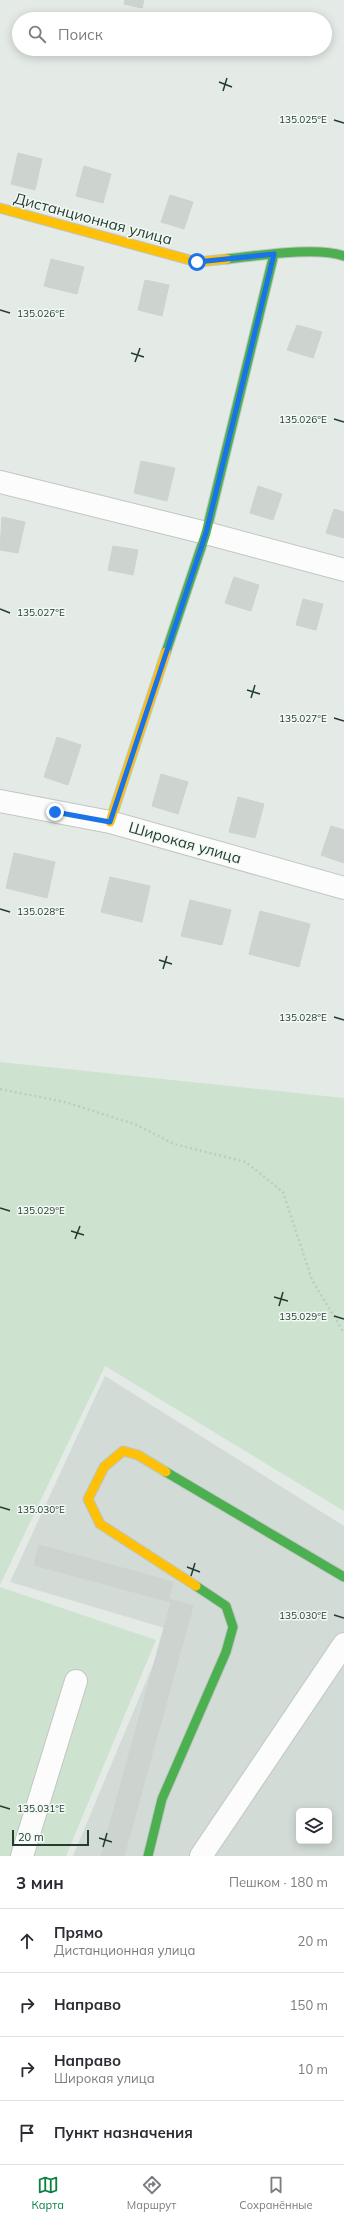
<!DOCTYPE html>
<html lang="ru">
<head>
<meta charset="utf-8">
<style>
	:root { --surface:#fff; --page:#f7f7f7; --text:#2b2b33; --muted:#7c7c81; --line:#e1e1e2; --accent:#0b8043 }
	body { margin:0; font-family:Mulish,sans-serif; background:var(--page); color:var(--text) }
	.controls { position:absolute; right:12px; bottom:12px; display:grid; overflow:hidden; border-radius:6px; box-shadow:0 2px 10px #0003 }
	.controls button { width:36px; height:36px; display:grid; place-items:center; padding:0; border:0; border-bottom:1px solid var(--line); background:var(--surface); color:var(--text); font:20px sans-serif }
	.scale { position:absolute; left:12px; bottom:10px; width:77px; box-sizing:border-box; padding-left:4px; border:2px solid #223d30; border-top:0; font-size:11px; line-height:14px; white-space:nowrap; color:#223d30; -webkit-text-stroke:3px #f3f9f4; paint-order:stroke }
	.stop { position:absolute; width:12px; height:12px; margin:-9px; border:3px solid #1a73e8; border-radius:50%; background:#fff }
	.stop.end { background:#1a73e8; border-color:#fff; box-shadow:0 1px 4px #0008 }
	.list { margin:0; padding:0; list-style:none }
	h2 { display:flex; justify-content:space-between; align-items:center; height:52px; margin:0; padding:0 16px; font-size:17px }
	h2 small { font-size:13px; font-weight:400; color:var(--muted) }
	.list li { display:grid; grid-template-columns:26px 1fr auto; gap:12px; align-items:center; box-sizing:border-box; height:64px; padding:0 16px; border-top:1px solid var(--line) }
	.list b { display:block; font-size:15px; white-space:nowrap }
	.list p { margin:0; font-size:13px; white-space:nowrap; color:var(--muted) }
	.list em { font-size:13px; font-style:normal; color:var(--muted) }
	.icon { flex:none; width:22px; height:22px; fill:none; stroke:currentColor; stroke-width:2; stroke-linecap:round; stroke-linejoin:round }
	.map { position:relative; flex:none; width:344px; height:1856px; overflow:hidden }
	.search { position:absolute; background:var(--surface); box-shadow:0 2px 10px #0003; left:12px; right:12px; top:12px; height:44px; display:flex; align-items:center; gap:10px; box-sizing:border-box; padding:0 14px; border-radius:22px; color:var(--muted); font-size:15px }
	.sheet { height:308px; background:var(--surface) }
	nav { display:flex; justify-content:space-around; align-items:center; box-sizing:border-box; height:56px; border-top:1px solid var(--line); background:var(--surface); font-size:11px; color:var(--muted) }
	nav a { display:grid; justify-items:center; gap:2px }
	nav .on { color:var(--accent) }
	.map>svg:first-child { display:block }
	.built { fill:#d2dbd5; fill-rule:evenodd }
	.green { fill:#cde3cf }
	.building { fill:#cdd3cf; stroke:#cdd3cf }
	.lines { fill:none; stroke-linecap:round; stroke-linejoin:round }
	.street-casing { stroke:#c1c7c3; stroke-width:24 }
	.fast-casing { stroke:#bec6c1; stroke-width:11 }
	.slow-casing { stroke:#bec6c1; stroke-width:11 }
	.path { stroke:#c1cac4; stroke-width:2.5; stroke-dasharray:2 3; stroke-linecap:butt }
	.street { stroke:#fbfcfb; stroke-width:22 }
	.fast { stroke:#4caf50; stroke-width:9 }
	.slow { stroke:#ffc107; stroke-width:9 }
	.route { stroke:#1a73e8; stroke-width:5 }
	.ticks { fill:none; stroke:#223d30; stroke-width:1.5 }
	.labels { text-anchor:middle; stroke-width:3; stroke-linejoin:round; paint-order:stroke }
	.street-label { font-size:15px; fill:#223d30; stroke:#f3f9f4 }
	.ticks-label { font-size:10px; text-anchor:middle; fill:#223d30; stroke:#f3f9f4; stroke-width:3; stroke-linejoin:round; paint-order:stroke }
</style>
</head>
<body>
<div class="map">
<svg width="344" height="1856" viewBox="0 0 344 1856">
	<rect width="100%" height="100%" fill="#e4eae6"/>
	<path class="built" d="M105 1376 344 1526V1856H73L168 1629 10 1582ZM299 1811H329V1841H299Z"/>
	<path class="green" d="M0 1062 344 1098V1511L105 1366 0 1585Z
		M0 1587 156 1640 66 1856H0Z"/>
	<path class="building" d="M125 0H144L142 8 124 4Z
		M265 12 288 19H263Z
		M18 153 42 159 35 190 11 184Z
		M84 166 111 174 103 203 76 196Z
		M170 195 193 202 184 229 161 222Z
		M51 259 84 267 77 294 44 286Z
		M145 280 169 285 162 316 138 310Z
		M297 325 322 332 313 358 287 350Z
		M141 461 175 468 167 501 134 493Z
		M258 486 282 494 273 520 250 513Z
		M334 509 344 512V538L326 533Z
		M2 517 25 522 18 553 0 550Z
		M113 546 138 550 133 575 108 570Z
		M234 577 259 585 251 611 225 603Z
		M303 599 323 604 316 630 296 625Z
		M57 737 81 745 68 785 44 777Z
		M161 774 188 782 178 814 152 806Z
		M238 797 264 804 255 838 229 832Z
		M331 826 344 830V863L321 855Z
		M14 853 55 862 47 898 6 888Z
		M110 877 150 886 142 922 101 912Z
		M190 900 231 910 222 945 181 936Z
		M260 911 310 924 299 967 249 954Z
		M39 1545 173 1582 169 1599 193 1606 124 1856H101L171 1602 34 1565Z"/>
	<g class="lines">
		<defs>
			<path id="street" d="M0 482 206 533 344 570
				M0 801 110 822 344 888
				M22 1856 76 1681
				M201 1856 344 1644"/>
			<path id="fast" d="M227 259C256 256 317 246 344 256
				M166 652 206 533 274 254
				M166 1472 344 1577
				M148 1856 162 1799 226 1652 233 1627 226 1606 196 1586"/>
			<path id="slow" d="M0 208 197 262 227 259
				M110 822 166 652
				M166 1472 138 1455 123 1451 104 1467 88 1499 100 1524 196 1586"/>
		</defs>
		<use href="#street" class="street-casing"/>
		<use href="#fast" class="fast-casing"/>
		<use href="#slow" class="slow-casing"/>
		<path class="path" d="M0 1089 65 1102 137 1125 174 1144 246 1162 283 1192 312 1280 344 1333"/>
		<use href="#street" class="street"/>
		<use href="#fast" class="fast"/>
		<use href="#slow" class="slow"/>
	</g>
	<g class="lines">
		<path class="route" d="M55 812 110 822 206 533 274 254 197 262"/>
	</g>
	<path class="ticks" d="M219 82 232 87M223 91 227 78M334 120 344 123M0 310 10 313M131 353 144 357M135 362 140 348M334 419 344 422M0 609 10 613M247 690 260 694M251 698 255 685M334 718 344 721M0 909 10 912M159 960 172 964M163 969 167 956M334 1017 344 1020M0 1208 10 1211M71 1231 84 1235M75 1239 80 1226M274 1297 288 1301M279 1306 283 1292M334 1316 344 1319M0 1507 10 1510M187 1567 200 1572M191 1576 195 1563M334 1615 344 1618M0 1806 10 1809M99 1838 112 1842M103 1847 107 1833"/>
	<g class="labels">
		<g class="street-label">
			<text transform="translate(93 219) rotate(15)" y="5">Дистанционная улица</text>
			<text transform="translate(185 843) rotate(16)" y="5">Широкая улица</text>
		</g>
	</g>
	<g class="ticks-label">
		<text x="303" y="123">135.025°E</text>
		<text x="41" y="317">135.026°E</text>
		<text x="303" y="423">135.026°E</text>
		<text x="41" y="616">135.027°E</text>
		<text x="303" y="722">135.027°E</text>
		<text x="41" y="915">135.028°E</text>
		<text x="303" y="1021">135.028°E</text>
		<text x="41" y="1214">135.029°E</text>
		<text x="303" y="1320">135.029°E</text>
		<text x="41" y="1513">135.030°E</text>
		<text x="303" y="1619">135.030°E</text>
		<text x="41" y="1812">135.031°E</text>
	</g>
</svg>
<div class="controls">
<button><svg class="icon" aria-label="layers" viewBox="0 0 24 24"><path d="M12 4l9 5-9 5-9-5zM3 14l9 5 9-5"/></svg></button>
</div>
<div class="scale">20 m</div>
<div class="stop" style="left:197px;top:262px"></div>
<div class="stop end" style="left:55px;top:812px"></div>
<div class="search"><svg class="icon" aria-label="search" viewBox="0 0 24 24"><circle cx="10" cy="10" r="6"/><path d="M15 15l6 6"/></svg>Поиск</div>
</div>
<section class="sheet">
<h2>3 мин<small>Пешком · 180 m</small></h2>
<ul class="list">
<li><svg class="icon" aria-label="ahead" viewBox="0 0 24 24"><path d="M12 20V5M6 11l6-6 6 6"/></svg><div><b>Прямо</b><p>Дистанционная улица</p></div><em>20 m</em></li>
<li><svg class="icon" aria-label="right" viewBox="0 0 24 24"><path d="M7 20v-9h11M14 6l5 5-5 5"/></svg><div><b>Направо</b></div><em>150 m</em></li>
<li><svg class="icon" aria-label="right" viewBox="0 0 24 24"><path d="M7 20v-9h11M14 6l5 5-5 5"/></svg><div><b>Направо</b><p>Широкая улица</p></div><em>10 m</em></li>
<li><svg class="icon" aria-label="arrive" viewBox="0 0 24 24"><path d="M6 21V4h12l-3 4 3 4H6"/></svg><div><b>Пункт назначения</b></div></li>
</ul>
</section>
<nav>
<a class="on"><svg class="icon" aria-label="map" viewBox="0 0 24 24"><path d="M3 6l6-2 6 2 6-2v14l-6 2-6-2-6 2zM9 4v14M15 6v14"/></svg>Карта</a>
<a><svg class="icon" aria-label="directions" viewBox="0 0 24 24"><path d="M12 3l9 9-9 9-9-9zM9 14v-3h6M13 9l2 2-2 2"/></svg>Маршрут</a>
<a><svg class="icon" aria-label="saved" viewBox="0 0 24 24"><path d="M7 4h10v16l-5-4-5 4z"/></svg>Сохранённые</a>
</nav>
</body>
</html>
